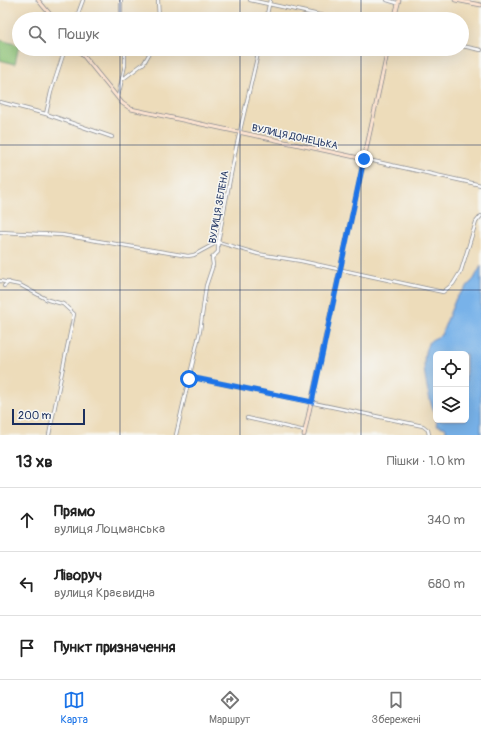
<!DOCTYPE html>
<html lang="uk">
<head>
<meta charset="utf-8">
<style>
	:root { --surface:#fff; --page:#f6f6f6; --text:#222; --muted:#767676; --line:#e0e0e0; --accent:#1a73e8 }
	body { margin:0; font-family:Pangolin,sans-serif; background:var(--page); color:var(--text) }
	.controls { position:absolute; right:12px; bottom:12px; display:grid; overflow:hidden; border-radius:6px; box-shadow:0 4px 16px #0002 }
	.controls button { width:36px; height:36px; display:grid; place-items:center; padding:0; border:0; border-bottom:1px solid var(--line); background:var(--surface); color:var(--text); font:20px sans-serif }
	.scale { position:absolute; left:12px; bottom:10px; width:73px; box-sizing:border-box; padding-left:4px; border:2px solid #1b2f5e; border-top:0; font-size:11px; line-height:14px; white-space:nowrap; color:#1b2f5e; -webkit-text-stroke:3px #f6f6f2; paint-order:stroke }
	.stop { position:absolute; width:12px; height:12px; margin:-9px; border:3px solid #1a73e8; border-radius:50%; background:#fff }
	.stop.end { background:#1a73e8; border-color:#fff; box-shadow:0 1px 4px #0008 }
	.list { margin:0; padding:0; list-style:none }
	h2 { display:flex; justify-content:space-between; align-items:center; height:52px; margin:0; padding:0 16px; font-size:17px }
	h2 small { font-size:13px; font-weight:400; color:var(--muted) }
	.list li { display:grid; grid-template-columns:26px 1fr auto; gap:12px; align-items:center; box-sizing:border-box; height:64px; padding:0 16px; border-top:1px solid var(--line) }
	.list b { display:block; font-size:15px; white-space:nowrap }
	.list p { margin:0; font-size:13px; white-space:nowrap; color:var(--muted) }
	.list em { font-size:13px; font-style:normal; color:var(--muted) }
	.icon { flex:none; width:22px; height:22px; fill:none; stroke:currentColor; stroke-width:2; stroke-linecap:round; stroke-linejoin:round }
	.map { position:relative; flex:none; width:481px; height:435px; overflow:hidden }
	.search { position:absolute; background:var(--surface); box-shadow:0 4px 16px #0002; left:12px; right:12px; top:12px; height:44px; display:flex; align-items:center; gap:10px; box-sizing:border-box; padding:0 14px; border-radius:22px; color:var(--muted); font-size:15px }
	.sheet { height:244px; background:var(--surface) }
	nav { display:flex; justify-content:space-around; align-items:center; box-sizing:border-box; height:56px; border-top:1px solid var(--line); background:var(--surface); font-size:11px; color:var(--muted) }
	nav a { display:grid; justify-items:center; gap:2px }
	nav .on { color:var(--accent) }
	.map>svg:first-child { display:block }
	.green { fill:#8dc376; stroke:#54796a }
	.water { fill:#78b2e9; stroke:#4a70a4 }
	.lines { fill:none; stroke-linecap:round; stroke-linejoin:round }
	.street-casing { stroke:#84868c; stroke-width:4 }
	.secondary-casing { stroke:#84868c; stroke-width:4.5 }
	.street { stroke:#fff; stroke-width:2.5 }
	.secondary { stroke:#fde4d1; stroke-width:3 }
	.route { stroke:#1a73e8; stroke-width:5 }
	.grid { fill:none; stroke:#1b2f5e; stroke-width:1; stroke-opacity:0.55 }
	.labels { text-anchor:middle; stroke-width:3; stroke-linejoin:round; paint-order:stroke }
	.street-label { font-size:10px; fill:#1b2f5e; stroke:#f6f6f2 }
</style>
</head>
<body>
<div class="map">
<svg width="481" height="435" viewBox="0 0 481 435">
	<rect width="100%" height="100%" fill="#f6f6f2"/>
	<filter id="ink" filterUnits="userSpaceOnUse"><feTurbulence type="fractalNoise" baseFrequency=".025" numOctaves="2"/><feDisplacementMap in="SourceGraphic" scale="8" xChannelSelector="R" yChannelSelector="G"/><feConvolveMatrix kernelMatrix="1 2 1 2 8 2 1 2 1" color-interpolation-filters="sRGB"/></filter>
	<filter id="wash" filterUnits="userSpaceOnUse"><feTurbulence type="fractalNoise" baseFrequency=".012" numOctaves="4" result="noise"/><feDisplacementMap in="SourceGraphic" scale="16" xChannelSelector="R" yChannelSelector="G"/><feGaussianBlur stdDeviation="0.9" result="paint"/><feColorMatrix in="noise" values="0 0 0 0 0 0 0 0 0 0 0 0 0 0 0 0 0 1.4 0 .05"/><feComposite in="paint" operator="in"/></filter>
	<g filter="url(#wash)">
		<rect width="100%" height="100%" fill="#eddcba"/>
		<path class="green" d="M0 40 19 45 15 64 0 60Z"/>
		<path class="water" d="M481 266V435H446V428L437 425 436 418V420H466V354H436V413L433 410C428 393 419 360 428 344 430 339 437 338 441 335L456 298 474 279Z"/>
	</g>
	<g filter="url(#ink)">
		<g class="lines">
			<defs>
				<path id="street" d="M121 0V19
					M158 0 159 19
					M250 0 338 19
					M387 0 397 3
					M76 19 83 0
					M266 19 270 0
					M462 46 481 50
					M65 49 51 92 46 114 112 137
					M123 79 144 63 152 49
					M118 97 125 65V49
					M0 102 46 114
					M364 159 481 185
					M0 232 62 235 188 256 194 255 218 242 258 254 301 261 443 292 453 284 461 271 476 222 481 216
					M0 281 20 285 48 300 63 304 74 314 49 435
					M4 286 9 282
					M190 377 423 426 428 430 429 435
					M247 418 305 431
					M176 435 200 331 206 286 213 265 212 258 218 252V242L236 148 259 49"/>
				<path id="secondary" d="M38 0 54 19
					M455 0 481 5
					M394 19 399 0
					M78 49 122 103 131 109 364 159
					M304 435 388 49"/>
			</defs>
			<use href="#street" class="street-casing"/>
			<use href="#secondary" class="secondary-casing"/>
			<use href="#street" class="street"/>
			<use href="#secondary" class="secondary"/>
		</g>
	</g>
	<g class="lines" filter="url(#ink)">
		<path class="route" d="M189 379 190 377 312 402 364 159"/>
	</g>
	<path class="grid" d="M120 0V19M240 0V19M361 0V19M120 49V435M240 49V435M361 49V435M0 145H481M0 290H481"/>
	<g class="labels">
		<g class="street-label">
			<text transform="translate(295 136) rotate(12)" y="4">ВУЛИЦЯ ДОНЕЦЬКА</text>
			<text transform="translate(218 207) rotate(-80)" y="4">ВУЛИЦЯ ЗЕЛЕНА</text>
		</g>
	</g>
</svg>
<div class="controls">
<button><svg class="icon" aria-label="locate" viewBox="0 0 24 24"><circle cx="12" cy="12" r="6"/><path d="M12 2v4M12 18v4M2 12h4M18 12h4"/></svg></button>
<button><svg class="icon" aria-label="layers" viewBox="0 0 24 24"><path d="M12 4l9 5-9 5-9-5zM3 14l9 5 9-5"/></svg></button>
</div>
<div class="scale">200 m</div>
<div class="stop" style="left:189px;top:379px"></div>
<div class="stop end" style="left:364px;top:159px"></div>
<div class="search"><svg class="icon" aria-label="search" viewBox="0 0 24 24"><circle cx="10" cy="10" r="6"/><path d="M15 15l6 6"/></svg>Пошук</div>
</div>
<section class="sheet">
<h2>13 хв<small>Пішки · 1.0 km</small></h2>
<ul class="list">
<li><svg class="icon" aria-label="ahead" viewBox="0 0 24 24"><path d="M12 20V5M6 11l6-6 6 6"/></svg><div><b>Прямо</b><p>вулиця Лоцманська</p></div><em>340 m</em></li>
<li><svg class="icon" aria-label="left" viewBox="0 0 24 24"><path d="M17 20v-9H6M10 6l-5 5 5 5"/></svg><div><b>Ліворуч</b><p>вулиця Краєвидна</p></div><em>680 m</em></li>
<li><svg class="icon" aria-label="arrive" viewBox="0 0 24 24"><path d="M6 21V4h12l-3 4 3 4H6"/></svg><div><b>Пункт призначення</b></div></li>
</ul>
</section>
<nav>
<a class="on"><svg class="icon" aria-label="map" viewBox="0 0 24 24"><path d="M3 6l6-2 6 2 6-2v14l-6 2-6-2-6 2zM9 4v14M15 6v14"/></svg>Карта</a>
<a><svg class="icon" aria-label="directions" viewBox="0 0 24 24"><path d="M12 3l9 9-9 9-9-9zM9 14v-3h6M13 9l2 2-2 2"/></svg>Маршрут</a>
<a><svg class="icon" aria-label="saved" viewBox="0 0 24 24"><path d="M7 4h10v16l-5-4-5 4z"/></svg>Збережені</a>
</nav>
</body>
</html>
